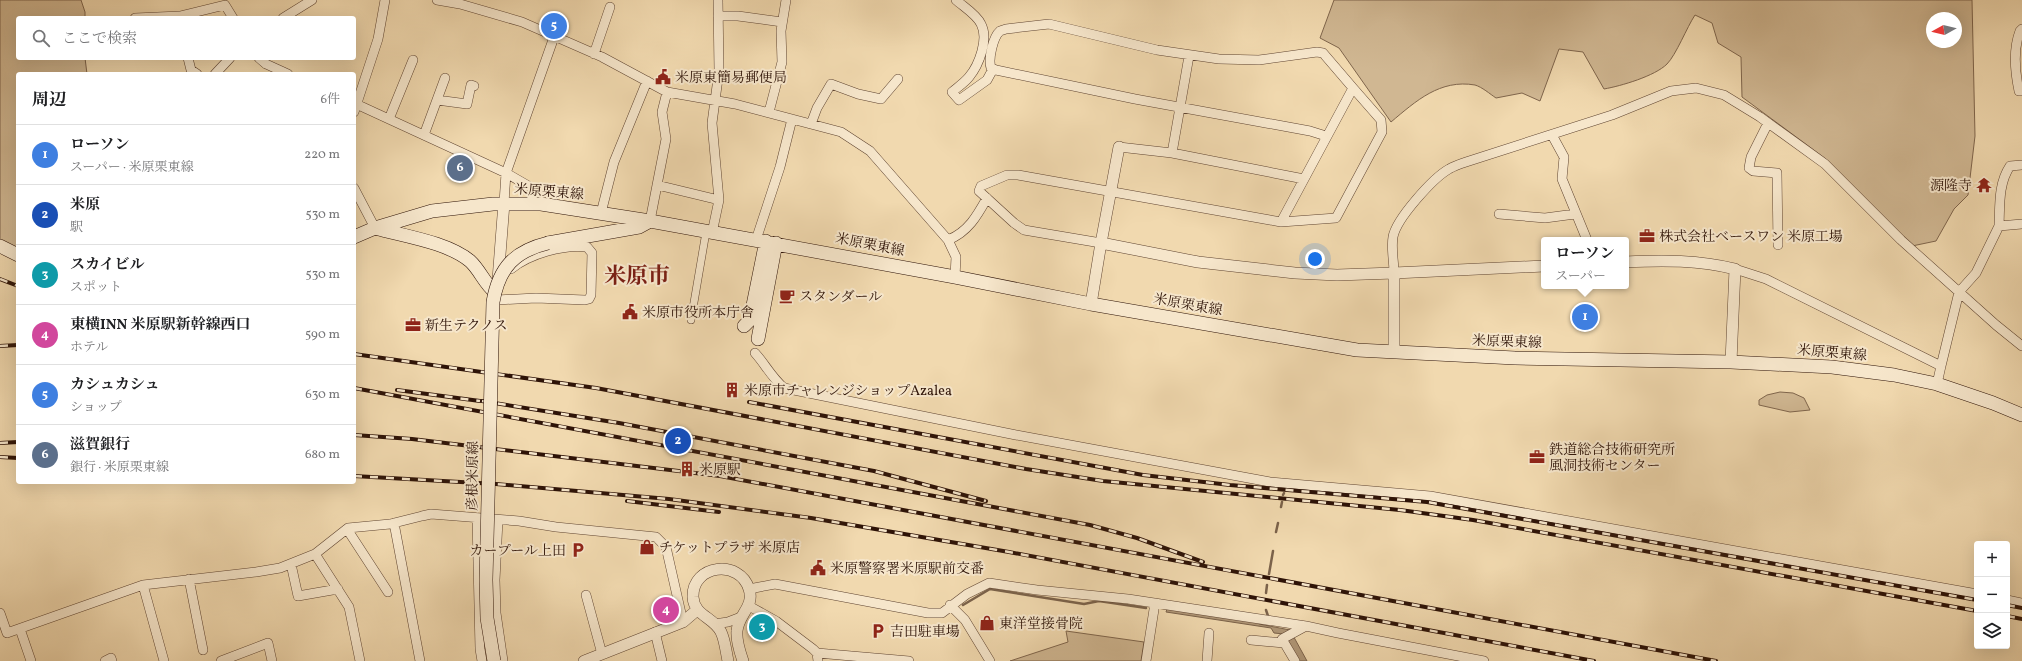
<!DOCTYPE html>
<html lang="ja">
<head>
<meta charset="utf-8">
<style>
	:root { --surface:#fff; --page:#f6f6f6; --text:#202124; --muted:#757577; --line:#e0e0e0; --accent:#1a73e8 }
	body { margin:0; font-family:Vollkorn,"Noto Serif JP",serif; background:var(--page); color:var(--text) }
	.controls { position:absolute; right:12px; bottom:12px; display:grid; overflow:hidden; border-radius:4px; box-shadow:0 4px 16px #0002 }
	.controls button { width:36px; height:36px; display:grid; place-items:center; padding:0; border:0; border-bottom:1px solid var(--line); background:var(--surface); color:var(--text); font:20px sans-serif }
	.compass { position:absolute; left:1926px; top:12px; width:36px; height:36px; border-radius:50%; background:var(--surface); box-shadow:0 4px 16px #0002; rotate:262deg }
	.you { position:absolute; left:1315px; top:259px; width:14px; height:14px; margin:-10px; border:3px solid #fff; border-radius:50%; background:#1a73e8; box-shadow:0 0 0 6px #1a73e833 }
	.badge { display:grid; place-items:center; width:26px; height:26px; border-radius:50%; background:var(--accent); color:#fff; font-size:13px; font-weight:700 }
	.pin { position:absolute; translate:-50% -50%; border:2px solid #fff; box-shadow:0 1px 4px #0006 }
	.popup { position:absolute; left:1541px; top:237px; width:88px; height:52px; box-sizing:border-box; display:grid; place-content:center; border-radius:4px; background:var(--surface); filter:drop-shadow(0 1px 3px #0005); font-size:13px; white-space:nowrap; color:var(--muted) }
	.popup b { font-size:15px; color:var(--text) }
	.popup::after { content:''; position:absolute; left:50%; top:100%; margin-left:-8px; border:8px solid transparent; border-top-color:var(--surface) }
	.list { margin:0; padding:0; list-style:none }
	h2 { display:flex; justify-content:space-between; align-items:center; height:52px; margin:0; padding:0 16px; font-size:17px }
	h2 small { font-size:13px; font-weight:400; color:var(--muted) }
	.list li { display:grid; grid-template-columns:26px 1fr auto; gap:12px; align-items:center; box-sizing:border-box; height:60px; padding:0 16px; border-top:1px solid var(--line) }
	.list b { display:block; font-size:15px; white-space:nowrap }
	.list p { margin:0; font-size:13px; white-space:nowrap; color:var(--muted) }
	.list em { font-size:13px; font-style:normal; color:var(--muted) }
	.icon { flex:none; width:22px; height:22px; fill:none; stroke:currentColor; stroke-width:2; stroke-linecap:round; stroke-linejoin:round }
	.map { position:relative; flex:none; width:2022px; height:661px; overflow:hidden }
	.search { position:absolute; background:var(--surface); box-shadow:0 4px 16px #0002; left:16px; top:16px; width:340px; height:44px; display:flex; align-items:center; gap:10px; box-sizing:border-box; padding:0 14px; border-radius:4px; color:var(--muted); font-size:15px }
	.panel { position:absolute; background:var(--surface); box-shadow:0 4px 16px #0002; left:16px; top:72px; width:340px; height:412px; border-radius:4px }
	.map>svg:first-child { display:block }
	.green { fill:#d0b792; stroke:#7f654c; fill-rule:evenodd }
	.water { fill:#af9676; stroke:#7b624a }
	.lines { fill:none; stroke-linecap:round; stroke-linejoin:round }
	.stream { stroke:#7b624a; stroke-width:2.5 }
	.pedestrian-casing { stroke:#5f4431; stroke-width:8 }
	.minor-casing { stroke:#5f4431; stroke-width:10 }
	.tertiary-casing { stroke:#5f4431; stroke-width:12 }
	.secondary-casing { stroke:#2e1307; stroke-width:14 }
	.pedestrian { stroke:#f6e6cb; stroke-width:7 }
	.minor { stroke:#f6e6cb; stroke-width:9 }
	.tertiary { stroke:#f6e6cb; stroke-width:11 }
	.secondary { stroke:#f6e6cb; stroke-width:13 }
	.rail-casing { stroke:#2e1307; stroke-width:4 }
	.rail { stroke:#f6e6cb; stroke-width:2.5; stroke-dasharray:8; stroke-linecap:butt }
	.secondary-bridge-casing { stroke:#2e1307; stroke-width:14; stroke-linecap:butt }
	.secondary-bridge { stroke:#f6e6cb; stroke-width:13 }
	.labels { text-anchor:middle; stroke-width:4; stroke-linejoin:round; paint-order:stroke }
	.poi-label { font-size:14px; fill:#2e1307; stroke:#f6e6cb; text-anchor:start }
	.street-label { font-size:14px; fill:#2e1307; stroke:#f6e6cb }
	.town-label { font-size:22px; font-weight:bold; fill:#7a1f14; stroke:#f6e6cb }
</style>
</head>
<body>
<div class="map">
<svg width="2022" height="661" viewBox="0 0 2022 661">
	<rect width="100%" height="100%" fill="#f1d9af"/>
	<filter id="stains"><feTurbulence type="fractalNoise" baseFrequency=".005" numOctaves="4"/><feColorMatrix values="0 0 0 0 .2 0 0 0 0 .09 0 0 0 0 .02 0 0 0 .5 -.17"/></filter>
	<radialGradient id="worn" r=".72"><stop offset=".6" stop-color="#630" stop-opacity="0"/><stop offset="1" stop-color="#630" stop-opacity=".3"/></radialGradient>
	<path class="green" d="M0 0H81L85 12V18H18V58H85L87 74H18V251L0 243Z
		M1334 0H1972L1975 136 1968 195 1954 209 1936 241 1912 246 1826 159 1742 97 1741 57 1718 43 1712 23 1695 15C1687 27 1676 55 1667 64 1655 76 1621 86 1604 89L1583 52 1559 49 1540 101 1522 93 1496 98C1490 94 1482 87 1475 85 1440 79 1416 101 1391 122L1339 48 1320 38ZM1932 18H1956V42H1932Z
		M1780 392 1793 393 1804 398 1810 410 1790 412 1759 405V400L1767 395Z
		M1066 631 1144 642 1141 661H1010L1068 642Z"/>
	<path class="water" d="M1167 609 1256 622 1259 624 1290 630 1307 661H1298L1284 634 1274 633 1271 628 1166 612Z"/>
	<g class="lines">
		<path class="stream" d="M1283 495 1284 493
			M1281 507 1282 502
			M1276 532 1278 523
			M1269 574 1273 551
			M1266 593 1267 585
			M963 605 990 589 1084 604 1099 601 1146 608
			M1266 610 1268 616"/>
		<defs>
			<path id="pedestrian" d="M691 320 706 232"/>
			<path id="minor" d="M437 0 460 4 522 22 602 57 667 92 735 104 841 132 870 151 948 240 956 257 955 277
				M956 0C964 7 977 15 981 24 989 39 979 65 969 77 964 83 958 87 952 92L959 100 987 80 993 69
				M180 16 225 5 233 18
				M718 16H738L782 22
				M135 18 180 16V18
				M283 18 312 0
				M2022 29 2020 31C2013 49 2015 72 2019 91H2022
				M594 54 610 7
				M188 58 191 70 197 74
				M259 58 266 64 288 74
				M215 74 230 58
				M437 100 467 104 471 85 474 86
				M354 103 506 173 532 188V204
				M354 112 378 39 385 0
				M769 112 782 62 781 31 786 0
				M389 119 413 60
				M1768 123 1751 157 1749 168 1753 171 1777 173 1778 245
				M811 124 817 108 831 84 858 94 881 99 898 79
				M424 135 445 78
				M1552 135 1564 157 1562 179 1587 240
				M1326 136 1310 131 1135 99 996 70 991 68C988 59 993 37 1000 31L1006 29 1049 24 1157 50 1219 59 1259 60 1317 52 1323 53 1353 88
				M1119 147 1172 153 1304 179
				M1172 153 1189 56
				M657 185 719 200
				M354 188 375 228
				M504 203 506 173 554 37
				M601 213 614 162 647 81
				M1499 214 1545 218 1575 214
				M650 221 666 139 662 112 667 92
				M1999 226C2000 206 1998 184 2010 166L2022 165
				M712 233 719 200 712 123 719 71 718 0
				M756 240 780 167 792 119
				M948 240C968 232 977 216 987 198
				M1101 243 1024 230 1014 223 979 191 981 186 1007 175H1018L1281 222 1336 218 1382 132 1381 120 1353 88 1281 222
				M1735 269 1766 279 1941 366 1937 384
				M1394 273C1394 262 1391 248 1393 237 1396 219 1433 178 1449 169 1454 166 1460 164 1466 162L1612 115 1671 91 1696 88 1724 95 1760 117 1825 164 1901 240 1996 325 2022 346
				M497 300 536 298 585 300 589 299 591 295 592 253 587 247C564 244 529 254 511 269
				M755 353C765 364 772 378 784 388L1016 435 1270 482 1430 496 1977 594
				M1941 366 1959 292 1976 273 1999 226 2022 224
				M477 518 480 649 482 661
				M498 520 495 580 496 613 503 661
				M394 523 420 661
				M347 529 388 592
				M315 554 349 607 360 661
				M291 564 298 596 338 589
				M189 579 203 650
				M143 585 164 661
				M749 589 775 584 928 613H942L967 594 989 583 1037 590 1128 599 1306 626 1338 633 1484 661
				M586 595 602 654
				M2007 600 2022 603
				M950 605 965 620 990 661
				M749 606 776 621 813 649 817 653 818 661
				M0 613 7 633 143 585 256 572 280 568 315 554 348 528 390 524 422 516 431 514 519 521 556 527 656 537 666 547 683 622
				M714 624 728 622 741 617
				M20 629 31 661
				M655 632 662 661
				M1251 640 1284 643
				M817 653 909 661
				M105 661 111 658 112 661
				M221 661 268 643 272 661
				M1146 661 1155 603
				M1207 661 1209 633
				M1295 661 1282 639 1306 626"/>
			<path id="tertiary" d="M1101 243 1198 262 1295 273 1337 275 1394 273 1544 266
				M1626 262C1663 260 1699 260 1735 269L1731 362
				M498 280 504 203
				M1091 304 1101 243 1119 147
				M1394 352V273
				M584 661 683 622 697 610
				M728 661C726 652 725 640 721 632 714 617 694 616 693 597 692 564 740 559 749 589 755 606 738 615 737 631 736 641 740 652 743 661"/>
			<path id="secondary" d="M375 228C403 236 447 242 470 261 480 270 484 283 495 292
				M354 237 375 228 432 211 493 204H541L650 221 955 277 1091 304 1357 350 1515 358 1731 362 1832 367 1894 375 1937 384 1993 403 2022 415
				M548 243 639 227 650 221
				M0 246 18 255
				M744 326 750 320 766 241
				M758 339 776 243"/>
		</defs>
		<use href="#pedestrian" class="pedestrian-casing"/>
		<use href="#minor" class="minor-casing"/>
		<use href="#tertiary" class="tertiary-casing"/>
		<use href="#secondary" class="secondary-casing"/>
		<use href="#pedestrian" class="pedestrian"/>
		<use href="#minor" class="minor"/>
		<use href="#tertiary" class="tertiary"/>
		<use href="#secondary" class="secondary"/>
		<defs>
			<path id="rail" d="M0 279 18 286
				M0 346 18 345
				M354 354 596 388 1026 469 1103 481 1400 510 1473 520 1977 611
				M354 388 1090 525 1137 538 1203 562
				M397 390 480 401
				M482 401 619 423 874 471 986 501
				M749 402 1143 475 1230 485 1427 502 1977 600
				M354 435 412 439 720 476 1716 661
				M0 443 18 442
				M0 457 18 458
				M354 476 496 484 669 499 811 518 1009 552 1594 661
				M627 501 719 512
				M2007 605 2022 608
				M2007 616 2022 619"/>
		</defs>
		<use href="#rail" class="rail-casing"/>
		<use href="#rail" class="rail"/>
		<defs>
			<path id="secondary-bridge" d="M494 661 487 618 486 580 493 302C499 267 515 251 548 243"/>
		</defs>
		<use href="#secondary-bridge" class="secondary-bridge-casing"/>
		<use href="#secondary-bridge" class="secondary-bridge"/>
	</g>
	<defs>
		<symbol id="civic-bare" viewBox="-9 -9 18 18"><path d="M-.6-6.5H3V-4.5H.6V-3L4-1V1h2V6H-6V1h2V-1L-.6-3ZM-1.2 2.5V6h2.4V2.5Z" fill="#8f2418" stroke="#f6e6cb" stroke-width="2.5" paint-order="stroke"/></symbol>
		<symbol id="temple-bare" viewBox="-9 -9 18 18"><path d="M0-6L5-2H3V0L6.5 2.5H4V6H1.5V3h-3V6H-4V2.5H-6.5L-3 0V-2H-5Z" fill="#8f2418" stroke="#f6e6cb" stroke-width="2.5" paint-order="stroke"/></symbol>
		<symbol id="office-bare" viewBox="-9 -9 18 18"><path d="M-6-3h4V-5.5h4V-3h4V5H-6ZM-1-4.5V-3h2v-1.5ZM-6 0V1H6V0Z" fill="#8f2418" stroke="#f6e6cb" stroke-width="2.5" paint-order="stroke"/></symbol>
		<symbol id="cafe-bare" viewBox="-9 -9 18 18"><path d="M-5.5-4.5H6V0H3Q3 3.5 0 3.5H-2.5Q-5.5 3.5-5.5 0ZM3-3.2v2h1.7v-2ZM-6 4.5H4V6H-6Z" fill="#8f2418" stroke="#f6e6cb" stroke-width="2.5" paint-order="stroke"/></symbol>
		<symbol id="building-bare" viewBox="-9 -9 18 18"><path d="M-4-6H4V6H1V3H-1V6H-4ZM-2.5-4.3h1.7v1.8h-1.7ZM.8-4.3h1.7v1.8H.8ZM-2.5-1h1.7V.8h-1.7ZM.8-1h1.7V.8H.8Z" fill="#8f2418" stroke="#f6e6cb" stroke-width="2.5" paint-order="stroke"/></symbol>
		<symbol id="shop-bare" viewBox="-9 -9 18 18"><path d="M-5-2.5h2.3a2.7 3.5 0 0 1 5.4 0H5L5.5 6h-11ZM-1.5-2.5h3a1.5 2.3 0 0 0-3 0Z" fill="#8f2418" stroke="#f6e6cb" stroke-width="2.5" paint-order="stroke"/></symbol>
		<symbol id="parking-bare" viewBox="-9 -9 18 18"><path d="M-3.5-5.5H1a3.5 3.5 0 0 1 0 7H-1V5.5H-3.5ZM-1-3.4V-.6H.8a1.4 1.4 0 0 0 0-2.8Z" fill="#8f2418" stroke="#f6e6cb" stroke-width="2.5" paint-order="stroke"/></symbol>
	</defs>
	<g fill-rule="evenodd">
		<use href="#civic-bare" x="652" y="66" width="22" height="22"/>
		<use href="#temple-bare" x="1973" y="174" width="22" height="22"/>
		<use href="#office-bare" x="1636" y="225" width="22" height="22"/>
		<use href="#cafe-bare" x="776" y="285" width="22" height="22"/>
		<use href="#civic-bare" x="619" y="301" width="22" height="22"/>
		<use href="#office-bare" x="402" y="314" width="22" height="22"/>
		<use href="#building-bare" x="721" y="379" width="22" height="22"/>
		<use href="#office-bare" x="1526" y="446" width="22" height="22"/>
		<use href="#building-bare" x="676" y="458" width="22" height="22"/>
		<use href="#shop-bare" x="636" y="536" width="22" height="22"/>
		<use href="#parking-bare" x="567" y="539" width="22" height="22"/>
		<use href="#civic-bare" x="807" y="557" width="22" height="22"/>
		<use href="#shop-bare" x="976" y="612" width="22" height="22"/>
		<use href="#parking-bare" x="867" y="620" width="22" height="22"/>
	</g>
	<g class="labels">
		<g class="poi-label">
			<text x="675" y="82">米原東簡易郵便局</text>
			<text x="1972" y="190" text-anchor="end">源隆寺</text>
			<text x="1659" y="241">株式会社ベースワン 米原工場</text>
			<text x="799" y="301">スタンダール</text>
			<text x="642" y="317">米原市役所本庁舎</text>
			<text x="425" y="330">新生テクノス</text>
			<text x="744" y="395">米原市チャレンジショップAzalea</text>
			<text x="1549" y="454">鉄道総合技術研究所<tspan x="1549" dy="16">風洞技術センター</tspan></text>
			<text x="699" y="474">米原駅</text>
			<text x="659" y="552">チケットプラザ 米原店</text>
			<text x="566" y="555" text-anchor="end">カープール上田</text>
			<text x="830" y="573">米原警察署米原駅前交番</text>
			<text x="999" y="628">東洋堂接骨院</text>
			<text x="890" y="636">吉田駐車場</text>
		</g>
		<g class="street-label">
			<text transform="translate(549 191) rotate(5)" y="5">米原栗東線</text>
			<text transform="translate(870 244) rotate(11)" y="5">米原栗東線</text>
			<text transform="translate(1188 304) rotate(10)" y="5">米原栗東線</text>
			<text transform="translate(1507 341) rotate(2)" y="5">米原栗東線</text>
			<text transform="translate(1832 352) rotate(5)" y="5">米原栗東線</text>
			<text transform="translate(472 476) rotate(-89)" y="5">彦根米原線</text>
		</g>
		<g class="town-label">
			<text x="637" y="283">米原市</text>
		</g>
	</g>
	<rect width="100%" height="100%" filter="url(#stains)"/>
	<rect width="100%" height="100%" fill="url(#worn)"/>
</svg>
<div class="controls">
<button>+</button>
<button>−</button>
<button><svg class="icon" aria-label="layers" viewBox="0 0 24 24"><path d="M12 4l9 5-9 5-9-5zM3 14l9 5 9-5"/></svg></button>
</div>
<svg class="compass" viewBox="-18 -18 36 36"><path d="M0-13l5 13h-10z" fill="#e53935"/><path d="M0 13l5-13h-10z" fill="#757577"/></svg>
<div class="you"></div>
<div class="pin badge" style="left:1585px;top:317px;background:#3f7fe0">1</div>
<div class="popup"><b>ローソン</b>スーパー</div>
<div class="pin badge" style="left:678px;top:441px;background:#1a4fb4">2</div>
<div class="pin badge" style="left:762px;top:627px;background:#0f9aa8">3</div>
<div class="pin badge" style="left:666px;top:610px;background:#d1479c">4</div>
<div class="pin badge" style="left:554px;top:26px;background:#3f7fe0">5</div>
<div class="pin badge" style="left:460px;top:168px;background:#5c6f8a">6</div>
<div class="search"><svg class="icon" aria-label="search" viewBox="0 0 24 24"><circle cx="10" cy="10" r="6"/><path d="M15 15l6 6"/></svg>ここで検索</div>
<section class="panel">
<h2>周辺<small>6件</small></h2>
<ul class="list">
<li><span class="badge" style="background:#3f7fe0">1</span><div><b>ローソン</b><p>スーパー · 米原栗東線</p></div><em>220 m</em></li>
<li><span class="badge" style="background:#1a4fb4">2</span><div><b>米原</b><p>駅</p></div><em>530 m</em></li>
<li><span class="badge" style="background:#0f9aa8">3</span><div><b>スカイビル</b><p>スポット</p></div><em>530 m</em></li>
<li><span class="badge" style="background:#d1479c">4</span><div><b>東横INN 米原駅新幹線西口</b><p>ホテル</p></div><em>590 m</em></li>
<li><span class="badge" style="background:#3f7fe0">5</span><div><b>カシュカシュ</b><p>ショップ</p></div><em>630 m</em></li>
<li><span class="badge" style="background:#5c6f8a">6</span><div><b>滋賀銀行</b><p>銀行 · 米原栗東線</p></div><em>680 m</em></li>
</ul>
</section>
</div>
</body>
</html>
